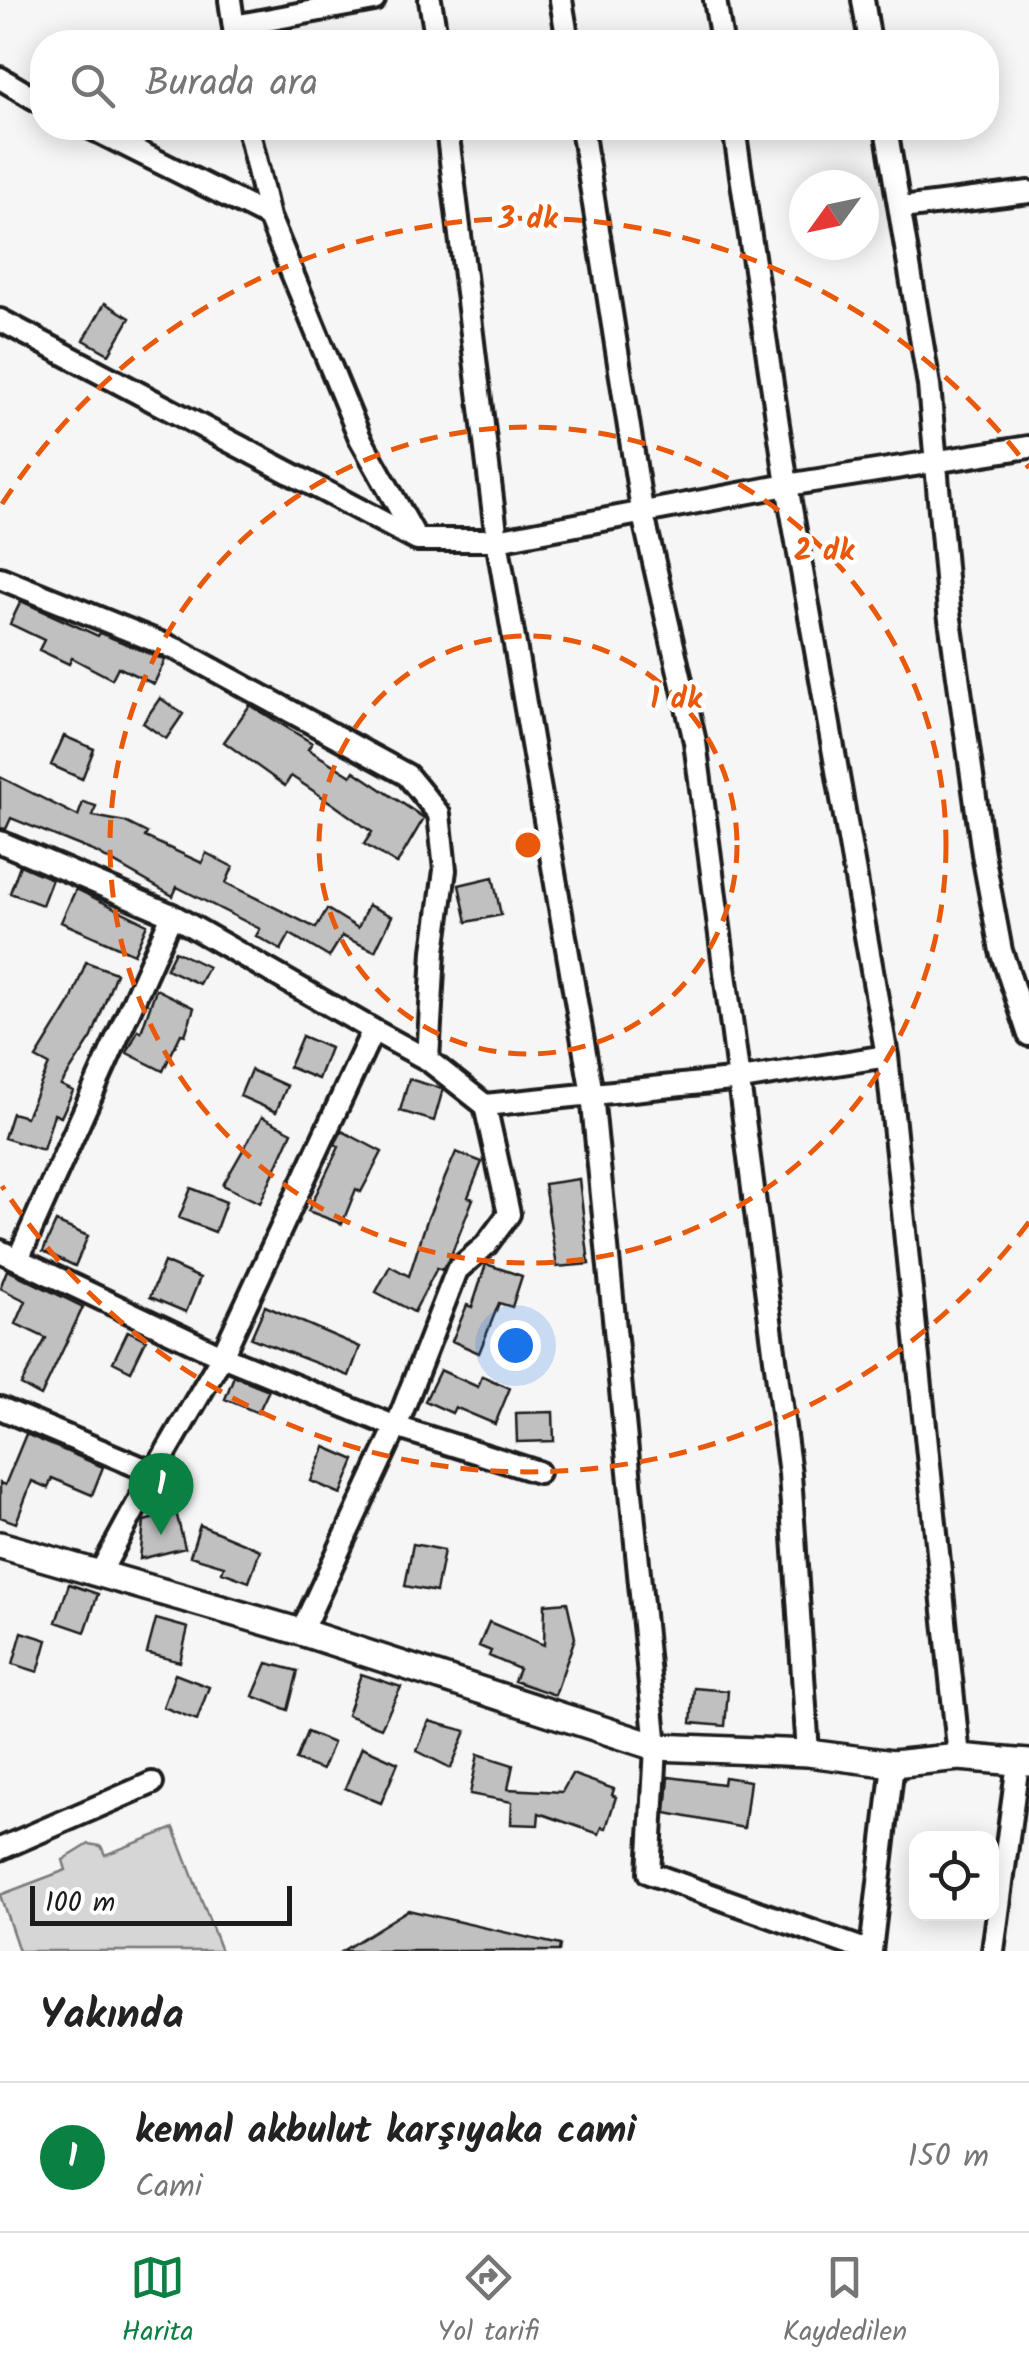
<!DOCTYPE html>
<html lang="tr">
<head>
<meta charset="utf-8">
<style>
	:root { --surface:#fff; --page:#f6f6f6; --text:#222; --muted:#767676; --line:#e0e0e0; --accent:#0b8043 }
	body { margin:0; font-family:Kalam,sans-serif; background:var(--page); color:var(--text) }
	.controls { position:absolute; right:30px; bottom:30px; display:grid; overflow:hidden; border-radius:20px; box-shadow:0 5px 25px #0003 }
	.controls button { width:90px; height:90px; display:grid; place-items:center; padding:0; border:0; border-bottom:2px solid var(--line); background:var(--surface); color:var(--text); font:50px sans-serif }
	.compass { position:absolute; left:789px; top:170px; width:90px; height:90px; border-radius:50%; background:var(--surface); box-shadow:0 5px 25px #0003; rotate:237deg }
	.scale { position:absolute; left:30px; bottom:25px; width:262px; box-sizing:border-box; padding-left:10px; border:5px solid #1c1c1c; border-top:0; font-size:28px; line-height:35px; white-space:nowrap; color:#1c1c1c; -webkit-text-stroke:8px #fff; paint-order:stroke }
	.you { position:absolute; left:515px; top:1345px; width:35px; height:35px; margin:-25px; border:8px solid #fff; border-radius:50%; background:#1a73e8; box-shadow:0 0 0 15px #1a73e833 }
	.badge { display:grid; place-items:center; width:65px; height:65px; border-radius:50%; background:var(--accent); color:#fff; font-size:32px; font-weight:700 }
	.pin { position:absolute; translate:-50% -82px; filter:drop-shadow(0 2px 5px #0008) }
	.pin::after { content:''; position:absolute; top:52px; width:35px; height:30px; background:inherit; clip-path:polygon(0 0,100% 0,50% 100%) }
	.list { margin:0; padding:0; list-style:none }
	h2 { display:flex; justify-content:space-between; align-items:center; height:130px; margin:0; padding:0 40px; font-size:42px }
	h2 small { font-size:32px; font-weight:400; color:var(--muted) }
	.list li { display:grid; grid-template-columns:65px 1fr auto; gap:30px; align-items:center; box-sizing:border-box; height:150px; padding:0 40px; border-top:2px solid var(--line) }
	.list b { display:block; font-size:38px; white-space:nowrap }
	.list p { margin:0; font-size:32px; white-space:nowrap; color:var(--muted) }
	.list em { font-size:32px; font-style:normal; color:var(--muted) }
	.icon { flex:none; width:55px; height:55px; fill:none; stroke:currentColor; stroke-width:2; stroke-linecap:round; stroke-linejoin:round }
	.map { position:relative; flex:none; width:1029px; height:1951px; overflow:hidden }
	.search { position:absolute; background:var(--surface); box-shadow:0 5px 25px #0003; left:30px; right:30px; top:30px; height:110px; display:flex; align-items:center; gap:25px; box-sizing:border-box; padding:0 35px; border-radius:40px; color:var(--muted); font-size:38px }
	.sheet { height:280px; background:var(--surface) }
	nav { display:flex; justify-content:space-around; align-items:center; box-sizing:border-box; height:140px; border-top:2px solid var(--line); background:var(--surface); font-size:28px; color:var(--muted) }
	nav a { display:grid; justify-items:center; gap:5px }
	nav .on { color:var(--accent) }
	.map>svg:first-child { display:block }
	.green { fill:#d6d6d6; stroke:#797979; stroke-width:2.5 }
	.building { fill:#c0c0c0; stroke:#1c1c1c; stroke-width:2.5 }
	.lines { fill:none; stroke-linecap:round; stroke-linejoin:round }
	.minor-casing { stroke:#1c1c1c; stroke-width:28 }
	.tertiary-casing { stroke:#1c1c1c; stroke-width:32 }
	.minor { stroke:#fff; stroke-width:20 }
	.tertiary { stroke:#fff; stroke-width:25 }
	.ring { fill:none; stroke:#e8590c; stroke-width:5; stroke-dasharray:18 12 }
	.centre { fill:#e8590c; stroke:#fff; stroke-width:5 }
	.ring-label { font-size:30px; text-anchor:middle; font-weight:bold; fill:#e8590c; stroke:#fff; stroke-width:9; stroke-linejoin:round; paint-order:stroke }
</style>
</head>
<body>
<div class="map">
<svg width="1029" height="1951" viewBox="0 0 1029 1951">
	<rect width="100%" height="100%" fill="#f6f6f6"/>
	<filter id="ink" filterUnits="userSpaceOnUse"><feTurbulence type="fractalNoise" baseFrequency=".01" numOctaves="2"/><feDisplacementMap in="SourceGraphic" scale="20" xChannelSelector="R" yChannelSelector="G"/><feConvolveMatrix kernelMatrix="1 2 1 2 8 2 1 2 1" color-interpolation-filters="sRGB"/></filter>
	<g filter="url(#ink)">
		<path class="green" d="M174 1828 221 1951H19L0 1895 66 1870 63 1860 89 1844 101 1846 105 1855Z"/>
		<path class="building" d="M105 303 130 318 109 354 84 340Z
			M21 601 98 636 100 633 165 660 154 684 118 667 112 679 72 658 69 664 39 650 44 640 10 624Z
			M160 698 183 714 166 739 143 723Z
			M250 705 312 743 308 749 351 776 354 771 424 818 397 864 364 844 372 832 333 804 291 776 285 786 224 742Z
			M64 736 94 749 82 779 51 765Z
			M0 777 78 816 83 802 96 806 93 816 125 822 147 833 145 837 202 863 206 853 233 867 226 883 316 928 327 909 358 928 368 905 392 916 375 951 342 936 329 957 290 934 281 950 256 936 260 929 177 887 173 896 95 852 11 818 6 829 0 828Z
			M20 865 52 879 42 905 10 893Z
			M493 877 501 915 467 922 459 885Z
			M76 889 147 924 134 954 61 922Z
			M175 951 208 967 199 984 166 969Z
			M86 962 116 973 92 1037 61 1085 73 1091 61 1117 54 1114 43 1150 4 1138 12 1113 26 1117 49 1065 36 1058 71 1001Z
			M156 989 194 1008 185 1035 181 1034 163 1071 127 1053 138 1030 141 1032Z
			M302 1036 330 1048 318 1079 289 1067Z
			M251 1070 287 1086 276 1112 240 1096Z
			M409 1079 443 1089 434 1121 400 1111Z
			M262 1117 292 1132 260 1203 223 1185Z
			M342 1131 382 1152 361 1192 356 1189 342 1224 308 1211 339 1147 335 1144Z
			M456 1152 482 1162 468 1197 473 1199 450 1258 442 1270 437 1268 414 1312 376 1292 390 1266 409 1276 427 1220Z
			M579 1179 589 1264 557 1267 544 1184Z
			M191 1188 226 1202 215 1232 179 1218Z
			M56 1222 88 1236 75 1266 43 1251Z
			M164 1262 200 1278 186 1312 150 1297Z
			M486 1264 522 1276 512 1307 499 1303 479 1353 452 1341 467 1305 472 1307Z
			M7 1270 83 1307 41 1396 21 1385 46 1338 16 1324 26 1301 0 1288Z
			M265 1306 360 1347 349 1376 251 1338Z
			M128 1331 146 1340 131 1371 113 1362Z
			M440 1370 478 1387 482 1376 510 1388 495 1424 455 1407 452 1413 425 1401Z
			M234 1376 269 1390 258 1413 225 1399Z
			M553 1412 554 1441 517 1442 516 1413Z
			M26 1434 103 1467 92 1495 52 1478 48 1488 32 1481 16 1523 0 1517V1483L5 1485Z
			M325 1447 355 1460 341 1494 311 1481Z
			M176 1512 185 1548 140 1559 144 1521Z
			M200 1525 260 1550 249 1582 222 1572 224 1566 190 1556Z
			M413 1544 444 1550 436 1592 405 1586Z
			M69 1584 98 1594 85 1632 56 1622Z
			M567 1602 575 1638 555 1695 514 1681 519 1669 489 1656 491 1651 479 1646 489 1622 544 1645 545 1604Z
			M156 1619 188 1628 180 1662 147 1653Z
			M22 1632 47 1640 38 1672 13 1664Z
			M267 1663 298 1671 288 1710 253 1696Z
			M175 1674 209 1687 197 1720 163 1707Z
			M361 1674 401 1687 381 1728 347 1715Z
			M694 1688 728 1691 725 1726 691 1723Z
			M429 1721 466 1731 451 1768 417 1751Z
			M307 1732 333 1743 322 1770 296 1760Z
			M362 1747 398 1763 381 1803 345 1788Z
			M478 1754 513 1765 508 1789 562 1792 572 1774 614 1789 612 1795 616 1797 606 1828 602 1827 599 1834 539 1813 538 1825 511 1824 512 1802 470 1794Z
			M669 1777 723 1784 724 1777 750 1781 744 1828 666 1813Z
			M408 1910 560 1945 559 1951H342Z"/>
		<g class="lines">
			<defs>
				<path id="minor" d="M230 0 236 42
					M430 0 437 42
					M561 0 568 42
					M715 0 722 42
					M863 0 870 42
					M234 26 374 0
					M0 78 42 103
					M91 128 269 217
					M248 128 269 217 360 438 417 540
					M447 128 497 540 592 1094 656 1747 649 1873 868 1951
					M582 128 642 510 695 742 790 1474 808 1753
					M734 128 787 485 887 1056 959 1757
					M886 128 929 385 949 612 983 854 1001 951 1029 1035
					M902 208 1029 192
					M0 320 417 540H497L787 485 1029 447
					M0 578 178 650 407 775 439 814 445 870 434 951 428 1060
					M0 842 172 915 373 1030
					M0 1251 222 1356 396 1427 538 1472
					M18 1259 172 915
					M0 1408 154 1473 222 1356 373 1030 428 1060 485 1105
					M100 1573 154 1473
					M301 1632 396 1427 457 1270 486 1245 509 1214 485 1105 741 1079 887 1056
					M0 1849 152 1783
					M871 1951 893 1764
					M993 1951 1018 1763"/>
				<path id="tertiary" d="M0 1545 301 1632 656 1747 808 1753 893 1764 959 1757 1029 1763"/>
			</defs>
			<use href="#minor" class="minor-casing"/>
			<use href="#tertiary" class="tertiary-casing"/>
			<use href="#minor" class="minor"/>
			<use href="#tertiary" class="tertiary"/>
		</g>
	</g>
	<g class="ring">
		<circle cx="528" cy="845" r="209"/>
		<circle cx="528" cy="845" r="418"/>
		<path d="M1029 1222A627 627 0 0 1 2 1186M2 504A627 627 0 0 1 1029 468"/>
	</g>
	<circle cx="528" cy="845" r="15" class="centre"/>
	<g class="ring-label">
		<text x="528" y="228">3 dk</text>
		<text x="824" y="560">2 dk</text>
		<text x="676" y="708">1 dk</text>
	</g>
</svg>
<div class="controls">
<button><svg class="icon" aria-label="locate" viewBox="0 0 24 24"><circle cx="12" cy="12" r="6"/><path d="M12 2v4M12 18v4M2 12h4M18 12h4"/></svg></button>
</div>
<svg class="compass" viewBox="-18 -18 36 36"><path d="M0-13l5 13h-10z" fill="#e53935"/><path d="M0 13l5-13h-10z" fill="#767676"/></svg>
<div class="scale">100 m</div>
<div class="you"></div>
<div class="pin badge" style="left:161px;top:1535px">1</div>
<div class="search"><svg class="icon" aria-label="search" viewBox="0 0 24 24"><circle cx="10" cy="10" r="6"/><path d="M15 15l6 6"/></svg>Burada ara</div>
</div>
<section class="sheet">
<h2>Yakında<small></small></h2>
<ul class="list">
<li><span class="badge">1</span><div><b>kemal akbulut karşıyaka cami</b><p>Cami</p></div><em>150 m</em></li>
</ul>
</section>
<nav>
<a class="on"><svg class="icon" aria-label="map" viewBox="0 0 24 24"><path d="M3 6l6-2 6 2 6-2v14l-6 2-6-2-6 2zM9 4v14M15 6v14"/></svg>Harita</a>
<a><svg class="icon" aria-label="directions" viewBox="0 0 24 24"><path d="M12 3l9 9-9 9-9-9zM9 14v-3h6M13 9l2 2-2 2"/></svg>Yol tarifi</a>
<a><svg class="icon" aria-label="saved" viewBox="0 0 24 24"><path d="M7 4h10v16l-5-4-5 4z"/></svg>Kaydedilen</a>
</nav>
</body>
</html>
